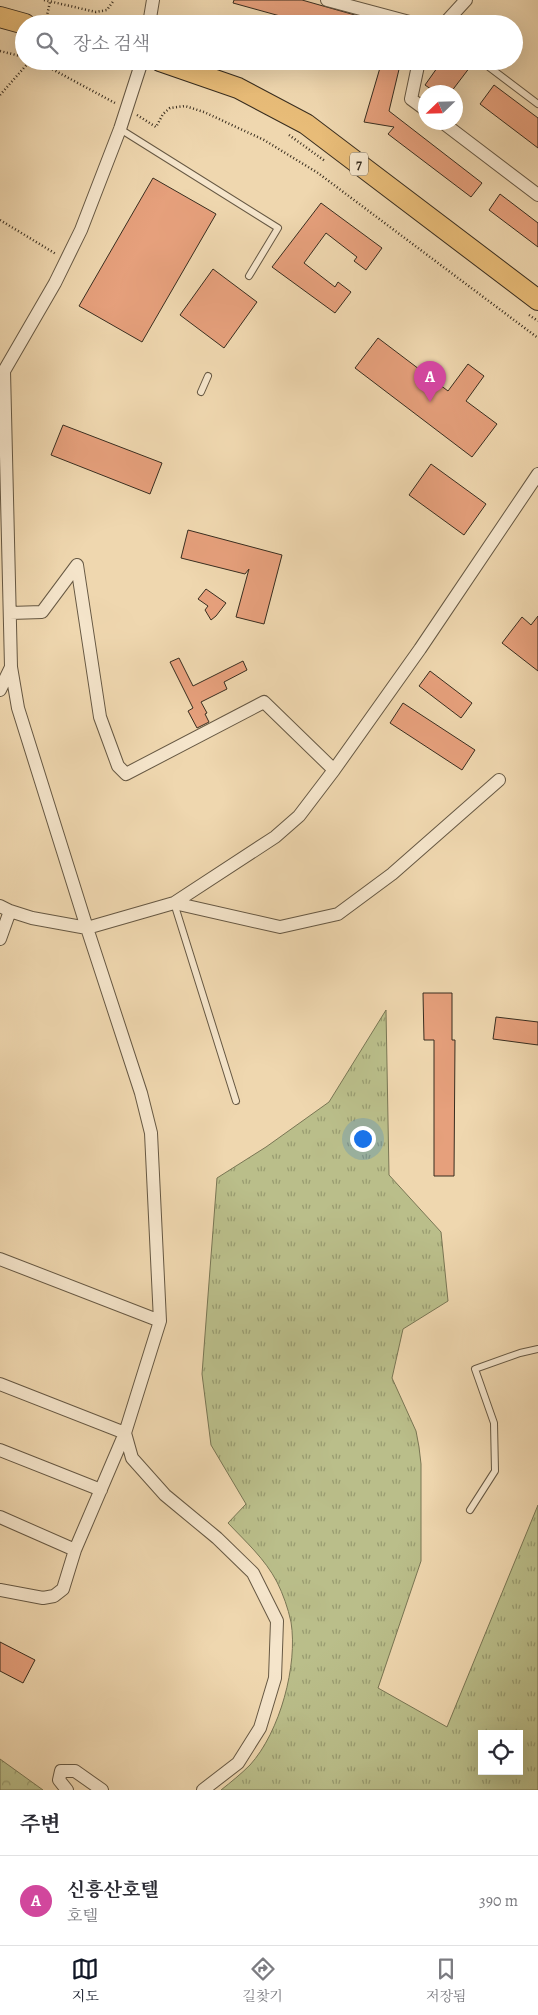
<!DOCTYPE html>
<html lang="ko">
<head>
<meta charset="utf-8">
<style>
	:root { --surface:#fff; --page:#f2f2f3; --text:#2b2b33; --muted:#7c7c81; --line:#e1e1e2; --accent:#111827 }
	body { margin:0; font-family:Alegreya,"Noto Serif KR",serif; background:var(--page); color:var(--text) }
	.controls { position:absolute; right:15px; bottom:15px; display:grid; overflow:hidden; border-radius:0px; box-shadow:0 5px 20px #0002 }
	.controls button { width:45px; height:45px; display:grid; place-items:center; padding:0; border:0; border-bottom:1px solid var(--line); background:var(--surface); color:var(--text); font:25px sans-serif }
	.compass { position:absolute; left:418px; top:85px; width:45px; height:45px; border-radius:50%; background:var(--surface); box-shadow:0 5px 20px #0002; rotate:247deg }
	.you { position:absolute; left:362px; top:1138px; width:18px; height:18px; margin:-12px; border:4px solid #fff; border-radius:50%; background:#1a73e8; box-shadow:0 0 0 8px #1a73e833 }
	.badge { display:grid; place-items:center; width:32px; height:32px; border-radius:50%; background:var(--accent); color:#fff; font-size:16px; font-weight:700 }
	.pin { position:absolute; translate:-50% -41px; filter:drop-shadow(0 1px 2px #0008) }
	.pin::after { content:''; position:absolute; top:26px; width:18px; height:15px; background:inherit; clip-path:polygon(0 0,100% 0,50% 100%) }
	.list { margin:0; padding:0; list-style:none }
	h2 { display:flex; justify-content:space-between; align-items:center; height:65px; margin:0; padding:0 20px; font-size:21px }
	h2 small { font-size:16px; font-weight:400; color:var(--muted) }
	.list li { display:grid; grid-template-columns:32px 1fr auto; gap:15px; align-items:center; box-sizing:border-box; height:90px; padding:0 20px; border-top:1px solid var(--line) }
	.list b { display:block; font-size:19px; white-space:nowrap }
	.list p { margin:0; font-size:16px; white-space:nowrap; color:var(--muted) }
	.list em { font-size:16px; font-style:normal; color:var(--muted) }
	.icon { flex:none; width:28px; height:28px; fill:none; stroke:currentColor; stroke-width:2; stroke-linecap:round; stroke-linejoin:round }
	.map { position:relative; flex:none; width:538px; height:1790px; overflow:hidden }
	.search { position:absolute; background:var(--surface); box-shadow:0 5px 20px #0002; left:15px; right:15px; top:15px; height:55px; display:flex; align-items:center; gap:12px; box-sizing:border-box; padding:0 18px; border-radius:28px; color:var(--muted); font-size:19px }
	.sheet { height:155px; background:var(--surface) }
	nav { display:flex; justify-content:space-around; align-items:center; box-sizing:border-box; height:70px; border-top:1px solid var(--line); background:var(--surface); font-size:14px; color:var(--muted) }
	nav a { display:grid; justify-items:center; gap:2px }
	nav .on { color:var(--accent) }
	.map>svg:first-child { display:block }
	.forest { fill:url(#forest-crowns); stroke:#797654 }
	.park { fill:url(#park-tufts); stroke:#797654; fill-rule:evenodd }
	.building { fill:#e6a07c; stroke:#382d1f }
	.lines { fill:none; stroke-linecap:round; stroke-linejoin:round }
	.service-casing { stroke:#665843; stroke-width:8 }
	.minor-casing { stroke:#665843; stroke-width:14 }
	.trunk-casing { stroke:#382d1f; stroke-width:22 }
	.path { stroke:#382d1f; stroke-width:2.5; stroke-dasharray:1 2.5; stroke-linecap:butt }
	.service { stroke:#f5e5cb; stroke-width:6 }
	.minor { stroke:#f5e5cb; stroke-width:12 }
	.trunk { stroke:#e8bc78; stroke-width:20 }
	.labels { text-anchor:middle; stroke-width:5; stroke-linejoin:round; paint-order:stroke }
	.shield { fill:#f5e5cb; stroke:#716453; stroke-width:1 }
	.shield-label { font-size:14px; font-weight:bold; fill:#382d1f }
</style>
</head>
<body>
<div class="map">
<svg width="538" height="1790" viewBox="0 0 538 1790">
	<defs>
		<pattern id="forest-crowns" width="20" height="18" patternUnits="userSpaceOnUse" patternTransform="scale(1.25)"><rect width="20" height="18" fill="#babe8a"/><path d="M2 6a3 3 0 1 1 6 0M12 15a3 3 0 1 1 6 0" fill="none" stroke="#989b70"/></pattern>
		<pattern id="park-tufts" width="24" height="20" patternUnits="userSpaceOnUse" patternTransform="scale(1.25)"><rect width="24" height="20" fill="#babe8a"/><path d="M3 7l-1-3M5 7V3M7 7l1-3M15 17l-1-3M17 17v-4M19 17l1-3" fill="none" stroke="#989b70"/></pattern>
	</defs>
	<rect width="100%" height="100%" fill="#efd7af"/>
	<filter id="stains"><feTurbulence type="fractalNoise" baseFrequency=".004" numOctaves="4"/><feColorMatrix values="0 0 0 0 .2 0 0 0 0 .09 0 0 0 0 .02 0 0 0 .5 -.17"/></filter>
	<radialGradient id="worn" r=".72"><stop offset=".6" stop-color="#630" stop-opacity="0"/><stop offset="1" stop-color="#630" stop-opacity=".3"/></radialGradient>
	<path class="forest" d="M0 1759 43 1790H0Z"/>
	<path class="park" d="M386 1010 389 1175 441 1232 448 1301 403 1329 392 1378 416 1431 419 1447 421 1464V1561L378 1688 447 1727 538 1505V1790H221C231 1782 241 1774 250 1765 280 1732 298 1665 291 1622 288 1608 283 1594 277 1582 265 1559 246 1542 228 1523L246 1504 211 1445 202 1374 217 1178 266 1147 329 1102ZM482 1734H519V1771H482Z"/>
	<path class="building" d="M234 0H302L376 21 375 24H309L233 3Z
		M382 61H401L389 111 482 183 471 197 388 134 394 127 364 122Z
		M442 61H462L470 67 451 92H435L425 85Z
		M494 85 538 118V148L480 104Z
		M153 178 216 214 142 342 79 306Z
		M500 194 538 223V247L489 210Z
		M321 203 382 248 366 270 354 261 357 257 326 233 304 263 335 287 338 282 351 292 335 313 272 267Z
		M213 269 257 302 224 348 180 315Z
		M378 338 448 391 468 364 484 376 466 401 497 424 472 457 355 368Z
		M63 425 162 463 150 494 51 455Z
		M431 464 486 504 464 535 409 495Z
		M188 530 282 555 264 624 236 617 249 569 245 574 181 558Z
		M206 589 226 603 216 616 211 620 205 610 208 606 198 599Z
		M538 616V671L502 643 522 617 531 625Z
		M179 658 193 686 243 661 247 670 224 682 227 689 201 702 207 713 205 714 209 722 197 728 188 711 193 708 170 662Z
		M430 671 472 703 461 718 419 686Z
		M403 703 475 750 462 770 390 723Z
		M423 993H452V1040H455L454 1176H434V1040H424Z
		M496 1017 538 1022V1045L493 1039Z
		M0 1642 35 1660 23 1683 0 1671Z"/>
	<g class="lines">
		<defs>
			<path id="service" d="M481 61 538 104
				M120 129 278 228 249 276
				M201 392 208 376
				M174 903 236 1101
				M470 1510 495 1471 494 1423 475 1369 520 1353 538 1349"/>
			<path id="minor" d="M327 0 417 24
				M149 24 153 0
				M444 24 466 0
				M419 61 411 99 426 110
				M442 122 538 195
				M4 371 11 667 18 708 87 928 141 1093 151 1133 160 1321 125 1433 132 1458 165 1495 217 1538 253 1573 277 1621 275 1678 260 1728 238 1763 203 1790
				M0 378 55 283 81 230 120 129 142 61
				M77 565 100 717 118 766 126 774 264 702 334 770
				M10 613 42 612 77 565
				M0 690 11 667
				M174 903 280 927 338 914 392 874 499 780
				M0 906 10 911 32 918 87 928 174 903 275 837 299 816 334 770 420 649 538 474
				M0 939 10 911
				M0 1259 160 1321
				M0 1384 125 1433 75 1550 63 1589 54 1596 43 1598 0 1590
				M0 1450 101 1490
				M0 1517 75 1550
				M67 1790 59 1780 61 1771H75L102 1790"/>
			<path id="trunk" d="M0 17 25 24
				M160 61 238 88 306 124 538 300"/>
		</defs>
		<use href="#service" class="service-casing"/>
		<use href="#minor" class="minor-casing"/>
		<use href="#trunk" class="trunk-casing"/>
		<path class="path" d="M44 0 96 12 107 10 114 0
			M45 24 50 2
			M0 51 24 57
			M37 61 115 103
			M0 95 30 61
			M137 115 156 127 163 114 170 108 185 106 204 112 264 140 318 173 538 338
			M289 135 325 161
			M0 220 56 254
			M529 315 538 321"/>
		<use href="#service" class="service"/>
		<use href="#minor" class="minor"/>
		<use href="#trunk" class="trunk"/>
	</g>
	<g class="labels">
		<rect class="shield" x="350" y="152.5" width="18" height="23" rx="4"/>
		<g class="shield-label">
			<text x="359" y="169">7</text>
		</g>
	</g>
	<rect width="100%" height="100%" filter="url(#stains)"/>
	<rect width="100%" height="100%" fill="url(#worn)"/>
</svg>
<div class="controls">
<button><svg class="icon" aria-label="locate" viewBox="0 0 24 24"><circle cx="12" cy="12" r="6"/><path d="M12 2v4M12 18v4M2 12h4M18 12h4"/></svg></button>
</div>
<svg class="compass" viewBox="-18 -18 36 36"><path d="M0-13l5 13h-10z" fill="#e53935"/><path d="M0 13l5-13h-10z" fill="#7c7c81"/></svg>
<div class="you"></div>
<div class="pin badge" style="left:430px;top:402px;background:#d1479c">A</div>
<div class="search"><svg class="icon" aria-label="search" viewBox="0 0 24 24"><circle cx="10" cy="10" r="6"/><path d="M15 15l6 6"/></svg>장소 검색</div>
</div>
<section class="sheet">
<h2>주변<small></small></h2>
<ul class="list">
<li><span class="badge" style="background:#d1479c">A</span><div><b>신흥산호텔</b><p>호텔</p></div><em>390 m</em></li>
</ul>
</section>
<nav>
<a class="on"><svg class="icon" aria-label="map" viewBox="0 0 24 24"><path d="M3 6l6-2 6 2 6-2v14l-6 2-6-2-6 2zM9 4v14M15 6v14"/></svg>지도</a>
<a><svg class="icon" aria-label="directions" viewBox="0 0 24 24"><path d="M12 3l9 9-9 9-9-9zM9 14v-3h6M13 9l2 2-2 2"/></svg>길찾기</a>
<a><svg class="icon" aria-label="saved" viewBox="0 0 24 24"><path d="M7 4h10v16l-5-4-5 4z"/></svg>저장됨</a>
</nav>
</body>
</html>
